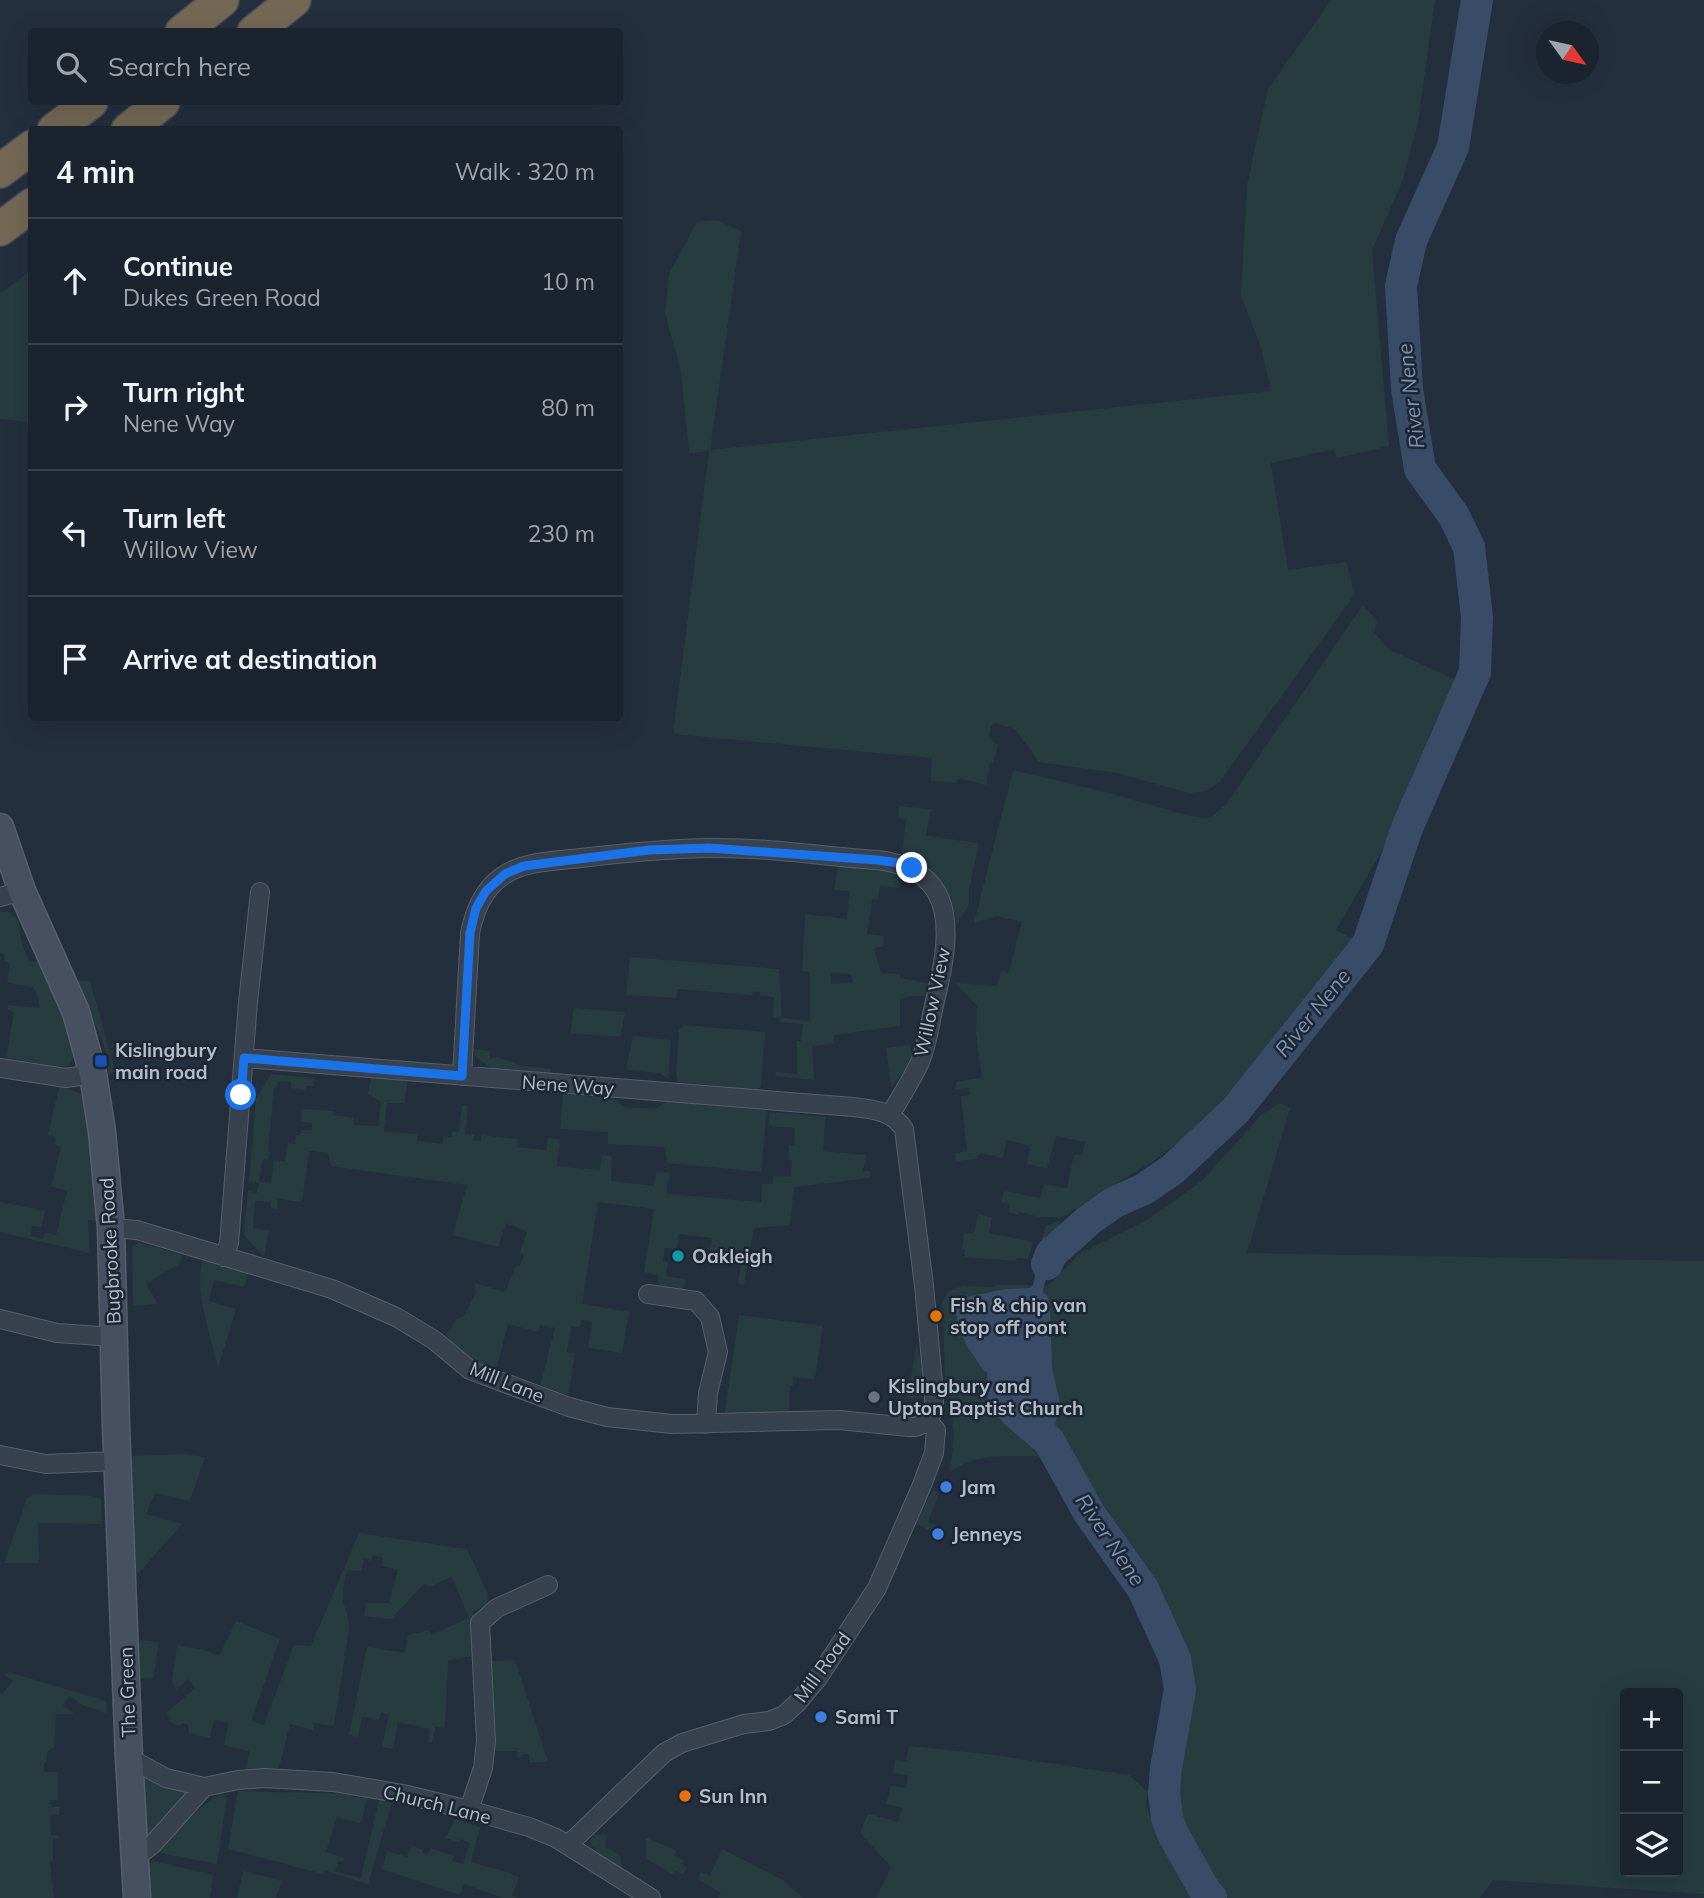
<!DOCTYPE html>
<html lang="en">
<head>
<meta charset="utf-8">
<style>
	:root { --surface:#1b232e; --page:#282f3a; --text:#f1f3f6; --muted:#a0a4aa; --line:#39404a }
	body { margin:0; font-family:Mulish,sans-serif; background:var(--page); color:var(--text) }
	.controls { position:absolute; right:21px; bottom:21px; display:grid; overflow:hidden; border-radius:7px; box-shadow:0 7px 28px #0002 }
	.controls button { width:63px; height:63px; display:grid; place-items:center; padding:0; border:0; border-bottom:2px solid var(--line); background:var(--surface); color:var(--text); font:35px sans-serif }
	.compass { position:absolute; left:1536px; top:21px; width:63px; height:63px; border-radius:50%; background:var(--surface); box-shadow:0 7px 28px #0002; rotate:123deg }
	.stop { position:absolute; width:21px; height:21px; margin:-16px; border:5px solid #1a73e8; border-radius:50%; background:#fff }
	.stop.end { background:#1a73e8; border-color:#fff; box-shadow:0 2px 7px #0008 }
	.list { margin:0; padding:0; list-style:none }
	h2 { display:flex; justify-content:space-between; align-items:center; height:91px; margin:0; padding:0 28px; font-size:30px }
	h2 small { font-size:23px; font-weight:400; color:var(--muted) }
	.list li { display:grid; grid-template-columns:46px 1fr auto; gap:21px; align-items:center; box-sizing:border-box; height:126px; padding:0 28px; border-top:2px solid var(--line) }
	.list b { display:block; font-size:26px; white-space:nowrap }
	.list p { margin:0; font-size:23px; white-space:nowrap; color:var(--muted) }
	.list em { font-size:23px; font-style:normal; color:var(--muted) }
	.icon { flex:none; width:38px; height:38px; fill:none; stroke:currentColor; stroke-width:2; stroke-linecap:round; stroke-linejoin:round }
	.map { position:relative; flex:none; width:1704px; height:1898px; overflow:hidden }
	.search { position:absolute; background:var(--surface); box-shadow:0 7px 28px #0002; left:28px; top:28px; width:595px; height:77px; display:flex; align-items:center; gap:18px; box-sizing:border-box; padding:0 24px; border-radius:7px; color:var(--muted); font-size:26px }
	.panel { position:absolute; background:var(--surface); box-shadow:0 7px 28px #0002; left:28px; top:126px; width:595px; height:595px; border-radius:7px }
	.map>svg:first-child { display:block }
	.green { fill:#263c3f; fill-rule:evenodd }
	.water { fill:#394c67 }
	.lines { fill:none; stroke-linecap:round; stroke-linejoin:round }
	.stream { stroke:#394c67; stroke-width:5 }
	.river { stroke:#394c67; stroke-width:32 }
	.street-casing { stroke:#565f6c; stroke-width:20 }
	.secondary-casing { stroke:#565f6c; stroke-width:29 }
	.highway-casing { stroke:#434c59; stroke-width:36 }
	.street { stroke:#38414e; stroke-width:18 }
	.secondary { stroke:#465061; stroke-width:26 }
	.highway { stroke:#746855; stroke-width:33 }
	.route { stroke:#1a73e8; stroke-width:9 }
	.transit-dot { fill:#1a4fb4; stroke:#1d2633; stroke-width:2.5 }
	.culture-dot { fill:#0f9aa8; stroke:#1d2633; stroke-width:2.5 }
	.food-dot { fill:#e8710a; stroke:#1d2633; stroke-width:2.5 }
	.worship-dot { fill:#6b7280; stroke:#1d2633; stroke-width:2.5 }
	.shop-dot { fill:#3f7fe0; stroke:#1d2633; stroke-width:2.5 }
	.labels { text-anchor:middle; stroke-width:5; stroke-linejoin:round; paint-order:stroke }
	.street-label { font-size:19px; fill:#b4bcc9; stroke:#1d2633 }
	.poi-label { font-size:19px; font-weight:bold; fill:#b4bcc9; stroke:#1d2633; text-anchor:start }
	.water-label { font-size:21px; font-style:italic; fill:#7c92b1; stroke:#1d2633 }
</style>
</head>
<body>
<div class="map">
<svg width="1704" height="1898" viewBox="0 0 1704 1898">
	<rect width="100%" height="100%" fill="#242f3e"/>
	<path class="green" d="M1331 0H1435L1418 123 1402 182 1372 250 1389 446 1337 458 1334 449 1271 463 1288 570 1346 562 1355 594 1221 780C1211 790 1203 793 1189 793L1117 773 1039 762 1015 729 995 723 991 726 989 738 998 745 993 762 989 764 987 785 958 778 956 783 931 781 932 758 673 734 709 451 689 453 681 372 665 313 669 274 697 222 717 220 741 231 710 450 1271 391 1261 347 1241 296 1247 185 1268 89Z
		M31 270V433L26 422 0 419V294Z
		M1363 605 1377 621 1374 632 1388 649 1456 680 1434 724 1387 842 1336 930 1358 942 1305 1011 1248 1077 1193 1131 1155 1160 1059 1219 1057 1217H1039L1019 1212 1018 1215 1008 1212 1009 1204 1001 1203 1004 1191 1040 1198 1044 1184 1067 1188 1074 1154 1082 1155 1085 1142 1056 1136 1047 1168 1027 1164 1030 1146 1006 1140 1003 1158 980 1153 977 1159 956 1161 955 1153 967 1151 961 1096 970 1095 969 1088 953 1090 958 1081 982 1078 976 1033 977 1006 955 983 997 986 1001 971 1009 973 1022 922 997 916 974 923 1013 770 1109 793 1190 816 1211 818 1226 804Z
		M899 806 931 809 926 836 979 843 969 889V904L957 923C950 891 936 863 902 854L906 819 898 817Z
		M838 866 888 870 901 875 899 888 880 886 878 899H872L867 934 884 936 883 947H876L875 952 881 973 900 974V978L927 983 926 996H913L900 999V1026L834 1035V1044L812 1046 814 1080 775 1076 776 1072 797 1074V1041H801L803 1024 780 1022 781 1018 773 1017 774 997 760 995V992L753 991 752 995 677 989 676 998 626 995 630 957 779 969 782 1018 810 1021V972L802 971 805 914 847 919 850 891 834 890ZM831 973 851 974 853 983 831 984Z
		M0 911 10 912 18 921 22 943 29 962 43 961 56 988 76 1054 68 1066H55L6 1058 14 1012 8 1010V1005L40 1008 38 997 33 987 7 983 10 963 4 961 5 955 0 953Z
		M73 980 90 981 115 1070 106 1078C116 1052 84 1006 73 980Z
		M574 1008 625 1012 620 1037 570 1033Z
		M684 1025 765 1032 761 1086 757 1090 678 1082 676 1073 679 1030Z
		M633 1036 671 1040 668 1079 660 1073 628 1070 627 1064Z
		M910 1045 912 1055 906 1069 891 1087 886 1048Z
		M475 1049 490 1051V1059L498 1057 522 1066 551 1069V1074C523 1073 494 1077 475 1055Z
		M271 1074 314 1078V1086H306L305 1090 291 1088V1082L278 1081 277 1087 274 1088 268 1151 270 1152 268 1159 262 1160 259 1182 271 1183 274 1160 285 1161 288 1143 295 1144 296 1135H300L301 1130H312V1123L301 1122 302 1109 334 1111 333 1115 353 1118 354 1125 378 1126 381 1102 368 1094 371 1078 408 1081 404 1103H387L384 1132 418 1134 417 1141 443 1144 444 1136 452 1137V1131L459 1132 462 1105 468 1106 465 1134 474 1135 473 1141H481V1135L518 1139 517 1147 546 1150 548 1138 560 1139 557 1166 600 1170 602 1155 612 1156 611 1181 654 1186 656 1172 669 1173 667 1194 761 1202 762 1184H772L773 1176 791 1177 792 1160H788L789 1146H794L795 1128 768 1126 770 1112 825 1117 823 1151 866 1155 863 1171H870V1178L794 1187 790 1225 754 1228 744 1285 738 1284 741 1265 725 1262 726 1254 710 1251 712 1238 679 1234 677 1249 665 1248 663 1261 668 1262 666 1276 685 1279 684 1288 676 1292 662 1289 658 1281V1275L644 1272 654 1209 598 1202 582 1304 629 1312 622 1353 588 1348 592 1322 581 1320 580 1327 571 1326 567 1352 575 1353 568 1397 539 1390 555 1328 540 1325 538 1332 508 1324 495 1374C480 1366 451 1352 447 1334L457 1319 464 1316 476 1293 475 1283 505 1292 516 1265 520 1266 524 1255 520 1252 527 1232 506 1223 498 1247 453 1235 467 1185 331 1166 328 1153 309 1151 302 1202 278 1199 277 1209 271 1208V1202L255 1201 253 1228 269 1230 264 1257 244 1235 248 1191 257 1193 259 1183 249 1182 256 1099Z
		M59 1087 72 1090 84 1096 102 1221 88 1220 90 1253 0 1232V1202L45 1211 41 1227 32 1226 31 1236 43 1239 45 1233 56 1235 67 1191 51 1186 61 1147 55 1145 56 1137 48 1135Z
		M563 1094 611 1098 625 1107 655 1109 668 1101 767 1110 761 1172 667 1163 665 1147 608 1144V1132L560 1129Z
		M1280 1103 1290 1108 1247 1253 1704 1261V1894L1493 1880 1480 1898H1211L1205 1891 1173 1834 1167 1818 1164 1793 1166 1768 1179 1689 1175 1659 1143 1589 1089 1513 1049 1442 1043 1456C1011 1457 977 1451 950 1472L954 1437 950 1399 946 1391 942 1303 948 1291 963 1286 993 1287 996 1285H1033L1030 1288 1006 1289 951 1301 980 1365 1002 1379 1003 1391 1036 1339 1044 1286 1050 1284 1080 1253 1147 1220 1202 1181 1261 1115ZM1625 1693H1678V1872H1625Z
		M978 1214 992 1217 989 1233 1033 1242 1028 1259 1017 1258 1016 1261 964 1257 965 1249H962L964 1232 974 1234Z
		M1057 1222 1066 1228 1052 1239 1043 1237 1045 1226Z
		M139 1243 181 1254 180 1263 146 1284 158 1304 133 1306 132 1246Z
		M203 1259 249 1272 244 1287 214 1280 209 1301 236 1309 218 1368C211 1336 193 1289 203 1259Z
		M739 1315 823 1326 815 1379 793 1377V1385L790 1386 789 1411H806L807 1416 724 1418Z
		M916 1344 925 1373 926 1396 908 1399Z
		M183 1454 205 1457 190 1501 155 1493 146 1514 182 1524 138 1574 132 1562 131 1456Z
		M934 1490 939 1493 928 1522 944 1529 942 1534H937L912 1522Z
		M34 1494 92 1496 101 1499 102 1524 38 1523 39 1563H4L27 1498Z
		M359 1533 467 1549 488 1594 487 1604 473 1611 474 1656 448 1660 445 1728 435 1727 432 1742H428L430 1729 398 1722 393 1749 382 1747 389 1715 381 1713 379 1720 362 1717 358 1737 349 1735 367 1647 405 1653 408 1635 429 1630 431 1635 469 1618 452 1577 428 1587 424 1584 391 1619 364 1616 366 1603H389L398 1570 382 1566 383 1558 373 1555 371 1561 364 1559 361 1571 347 1570C345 1580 342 1589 343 1600 345 1610 349 1618 349 1629L334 1726 314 1723 313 1730 290 1724 279 1768 262 1771 246 1770 249 1751 224 1745 229 1723 214 1720 210 1738 189 1733 188 1725 183 1723 178 1726 169 1721 167 1712 195 1688 188 1679 176 1690 172 1681 177 1645 205 1650 219 1656 236 1621 280 1639 251 1721 264 1725 294 1645 311 1646Z
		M139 1640 159 1642 153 1678 138 1679Z
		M514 1660 517 1666 548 1762H529V1754H522V1757L518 1758 517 1751H492L488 1661Z
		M8 1672 106 1701 107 1713 82 1705 70 1696 63 1705 74 1714H56L54 1748 47 1752 46 1762 44 1763V1772H58V1800H50L51 1807H60L59 1815 50 1816 51 1835H58V1838L53 1839V1860L50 1862 54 1898H0V1693L2 1694 13 1681 5 1675Z
		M909 1746 995 1755 1129 1775 1148 1792 1146 1806 1170 1854 1197 1898H876L891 1867 860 1833 868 1814 898 1822 902 1808 886 1804 891 1786 906 1788 908 1775 893 1773 895 1760 906 1761Z
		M144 1775 196 1790 147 1838Z
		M238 1791 351 1794 352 1797 367 1798 361 1823 337 1817 326 1852 345 1858 343 1861H339L335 1871 361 1878 379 1799 392 1802 368 1884 326 1871 323 1874 228 1849Z
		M222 1793 227 1797 217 1864 160 1853 161 1848C180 1829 198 1806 222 1793Z
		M455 1819 480 1827 471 1862 510 1873 519 1878 512 1895 519 1898H503L464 1884 460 1895 382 1869 387 1851 407 1857 411 1846 423 1850V1853L428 1855 431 1848 454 1856 452 1861 463 1864 470 1843 460 1839 459 1842 446 1838Z
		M593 1834 607 1835 605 1847 620 1855 622 1871 604 1860 590 1843Z
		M646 1838 676 1850 674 1856 683 1860 682 1864 687 1867 683 1874 675 1870 673 1874 646 1859Z
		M722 1849 783 1880 803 1898H718L721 1893 698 1879 701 1872 710 1875Z
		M154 1861 213 1875 210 1898H149L146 1864Z
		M243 1871 282 1881 276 1898H237Z"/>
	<path class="water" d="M1066 1228 1087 1242 1077 1250 1068 1251 1046 1279 1044 1286 1035 1345 1036 1369 1043 1401 1038 1432C1015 1413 1006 1410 1001 1379L991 1372 984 1371 966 1345 951 1300 1006 1289 1030 1288 1033 1285 1043 1237 1052 1239Z"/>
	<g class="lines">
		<path class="stream" d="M1474 0 1475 4"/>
		<path class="river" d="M1047 1264 1051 1254 1089 1220 1113 1203 1144 1189 1172 1170 1235 1111 1368 944 1407 828 1475 672 1477 617 1469 547 1454 516 1420 469 1407 389 1401 286 1411 241 1453 147 1477 0
			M1034 1306 1036 1369 1043 1401 1038 1432
			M1003 1361 1004 1398 1015 1412 1049 1441 1089 1513 1143 1589 1175 1659 1180 1689 1166 1768 1164 1793 1167 1818 1173 1834 1205 1891 1211 1898"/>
		<defs>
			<path id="street" d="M0 897 22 891
				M244 1058 853 1107C873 1109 892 1111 904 1129L924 1285 934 1394V1409L928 1421
				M0 1068 66 1078 93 1074
				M462 1076 470 933C475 910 483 889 504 875 525 861 556 861 581 858 623 853 665 849 708 848 764 847 821 856 877 860 962 870 950 939 935 1001 930 1021 928 1045 919 1064 911 1081 900 1098 890 1115
				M111 1228 137 1230 332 1289 396 1317 434 1340 470 1370 569 1407 607 1417 672 1424 839 1420 909 1427H916L928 1421
				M224 1257 229 1243 248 1002 260 892
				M648 1294 696 1301 710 1317 718 1352 708 1393 706 1424
				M0 1319 57 1333 114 1337
				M0 1455 46 1464 118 1461
				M129 1758 166 1778 204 1787 238 1780 265 1778 333 1782 403 1794 469 1810 529 1827 556 1838 651 1898
				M469 1810 483 1768 486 1741 480 1623 497 1608 548 1585
				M568 1845 664 1753 682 1743 744 1724 769 1721 784 1715 797 1703 818 1678 877 1588 922 1485 934 1453 936 1430 928 1421
				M135 1855 144 1851 152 1845 204 1787"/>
			<path id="secondary" d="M0 827 22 891 76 1012 93 1074 102 1132 111 1228 116 1426 129 1758 137 1898"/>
			<path id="highway" d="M182 32 222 0
				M254 32 294 0
				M54 130 91 102
				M128 130 163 102
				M0 171 32 147
				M0 229 32 205"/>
		</defs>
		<use href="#street" class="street-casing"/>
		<use href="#secondary" class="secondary-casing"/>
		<use href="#highway" class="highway-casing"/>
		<use href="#street" class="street"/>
		<use href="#secondary" class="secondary"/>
		<use href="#highway" class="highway"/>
	</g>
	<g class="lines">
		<path class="route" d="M241 1095 244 1058 462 1076 470 933 476 908 486 891 505 874 524 866 649 850 709 848 877 860 899 863 912 868"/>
	</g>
	<rect class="transit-dot" x="94" y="1054" width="14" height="14" rx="3.5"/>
	<circle class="culture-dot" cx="678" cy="1256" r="7"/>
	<g class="food-dot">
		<circle cx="936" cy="1316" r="7"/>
		<circle cx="685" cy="1796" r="7"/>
	</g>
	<circle class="worship-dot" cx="874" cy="1397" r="7"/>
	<g class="shop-dot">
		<circle cx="946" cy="1487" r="7"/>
		<circle cx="938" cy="1534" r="7"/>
		<circle cx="821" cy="1717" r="7"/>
	</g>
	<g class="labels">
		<g class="street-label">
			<text transform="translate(932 1002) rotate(-78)" y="7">Willow View</text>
			<text transform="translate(568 1085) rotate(4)" y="7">Nene Way</text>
			<text transform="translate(110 1251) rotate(-93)" y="7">Bugbrooke Road</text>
			<text transform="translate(507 1382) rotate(22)" y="7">Mill Lane</text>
			<text transform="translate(822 1667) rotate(-54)" y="7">Mill Road</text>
			<text transform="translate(127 1692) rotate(-92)" y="7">The Green</text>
			<text transform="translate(437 1804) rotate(14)" y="7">Church Lane</text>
		</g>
		<g class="poi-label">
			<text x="115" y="1057">Kislingbury<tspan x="115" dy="22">main road</tspan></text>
			<text x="692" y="1263">Oakleigh</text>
			<text x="950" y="1312">Fish &amp; chip van<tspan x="950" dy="22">stop off pont</tspan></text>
			<text x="888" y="1393">Kislingbury and<tspan x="888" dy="22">Upton Baptist Church</tspan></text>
			<text x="960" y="1494">Jam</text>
			<text x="952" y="1541">Jenneys</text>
			<text x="835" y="1724">Sami T</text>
			<text x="699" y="1803">Sun Inn</text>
		</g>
		<g class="water-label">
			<text transform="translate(1411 396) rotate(-97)" y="7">River Nene</text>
			<text transform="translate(1313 1013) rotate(-51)" y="7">River Nene</text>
			<text transform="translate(1110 1540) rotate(56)" y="7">River Nene</text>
		</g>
	</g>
</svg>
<div class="controls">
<button>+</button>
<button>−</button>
<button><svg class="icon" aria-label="layers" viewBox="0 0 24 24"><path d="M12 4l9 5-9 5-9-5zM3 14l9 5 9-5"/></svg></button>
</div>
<svg class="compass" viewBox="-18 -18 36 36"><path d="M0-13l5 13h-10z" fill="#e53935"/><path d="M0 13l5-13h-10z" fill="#a0a4aa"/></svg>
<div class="stop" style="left:241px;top:1095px"></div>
<div class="stop end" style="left:912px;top:868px"></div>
<div class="search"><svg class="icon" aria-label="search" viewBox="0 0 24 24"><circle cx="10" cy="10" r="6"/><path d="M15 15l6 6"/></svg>Search here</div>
<section class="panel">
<h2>4 min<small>Walk · 320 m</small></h2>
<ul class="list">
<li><svg class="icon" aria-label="ahead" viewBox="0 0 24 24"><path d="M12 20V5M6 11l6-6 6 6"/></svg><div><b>Continue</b><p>Dukes Green Road</p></div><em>10 m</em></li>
<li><svg class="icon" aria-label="right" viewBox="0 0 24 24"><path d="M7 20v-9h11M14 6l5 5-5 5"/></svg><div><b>Turn right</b><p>Nene Way</p></div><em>80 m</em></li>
<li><svg class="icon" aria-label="left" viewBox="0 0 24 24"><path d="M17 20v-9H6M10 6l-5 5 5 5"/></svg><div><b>Turn left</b><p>Willow View</p></div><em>230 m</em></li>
<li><svg class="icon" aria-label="arrive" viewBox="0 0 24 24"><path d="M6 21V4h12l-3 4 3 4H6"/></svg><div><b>Arrive at destination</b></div></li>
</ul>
</section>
</div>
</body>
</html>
